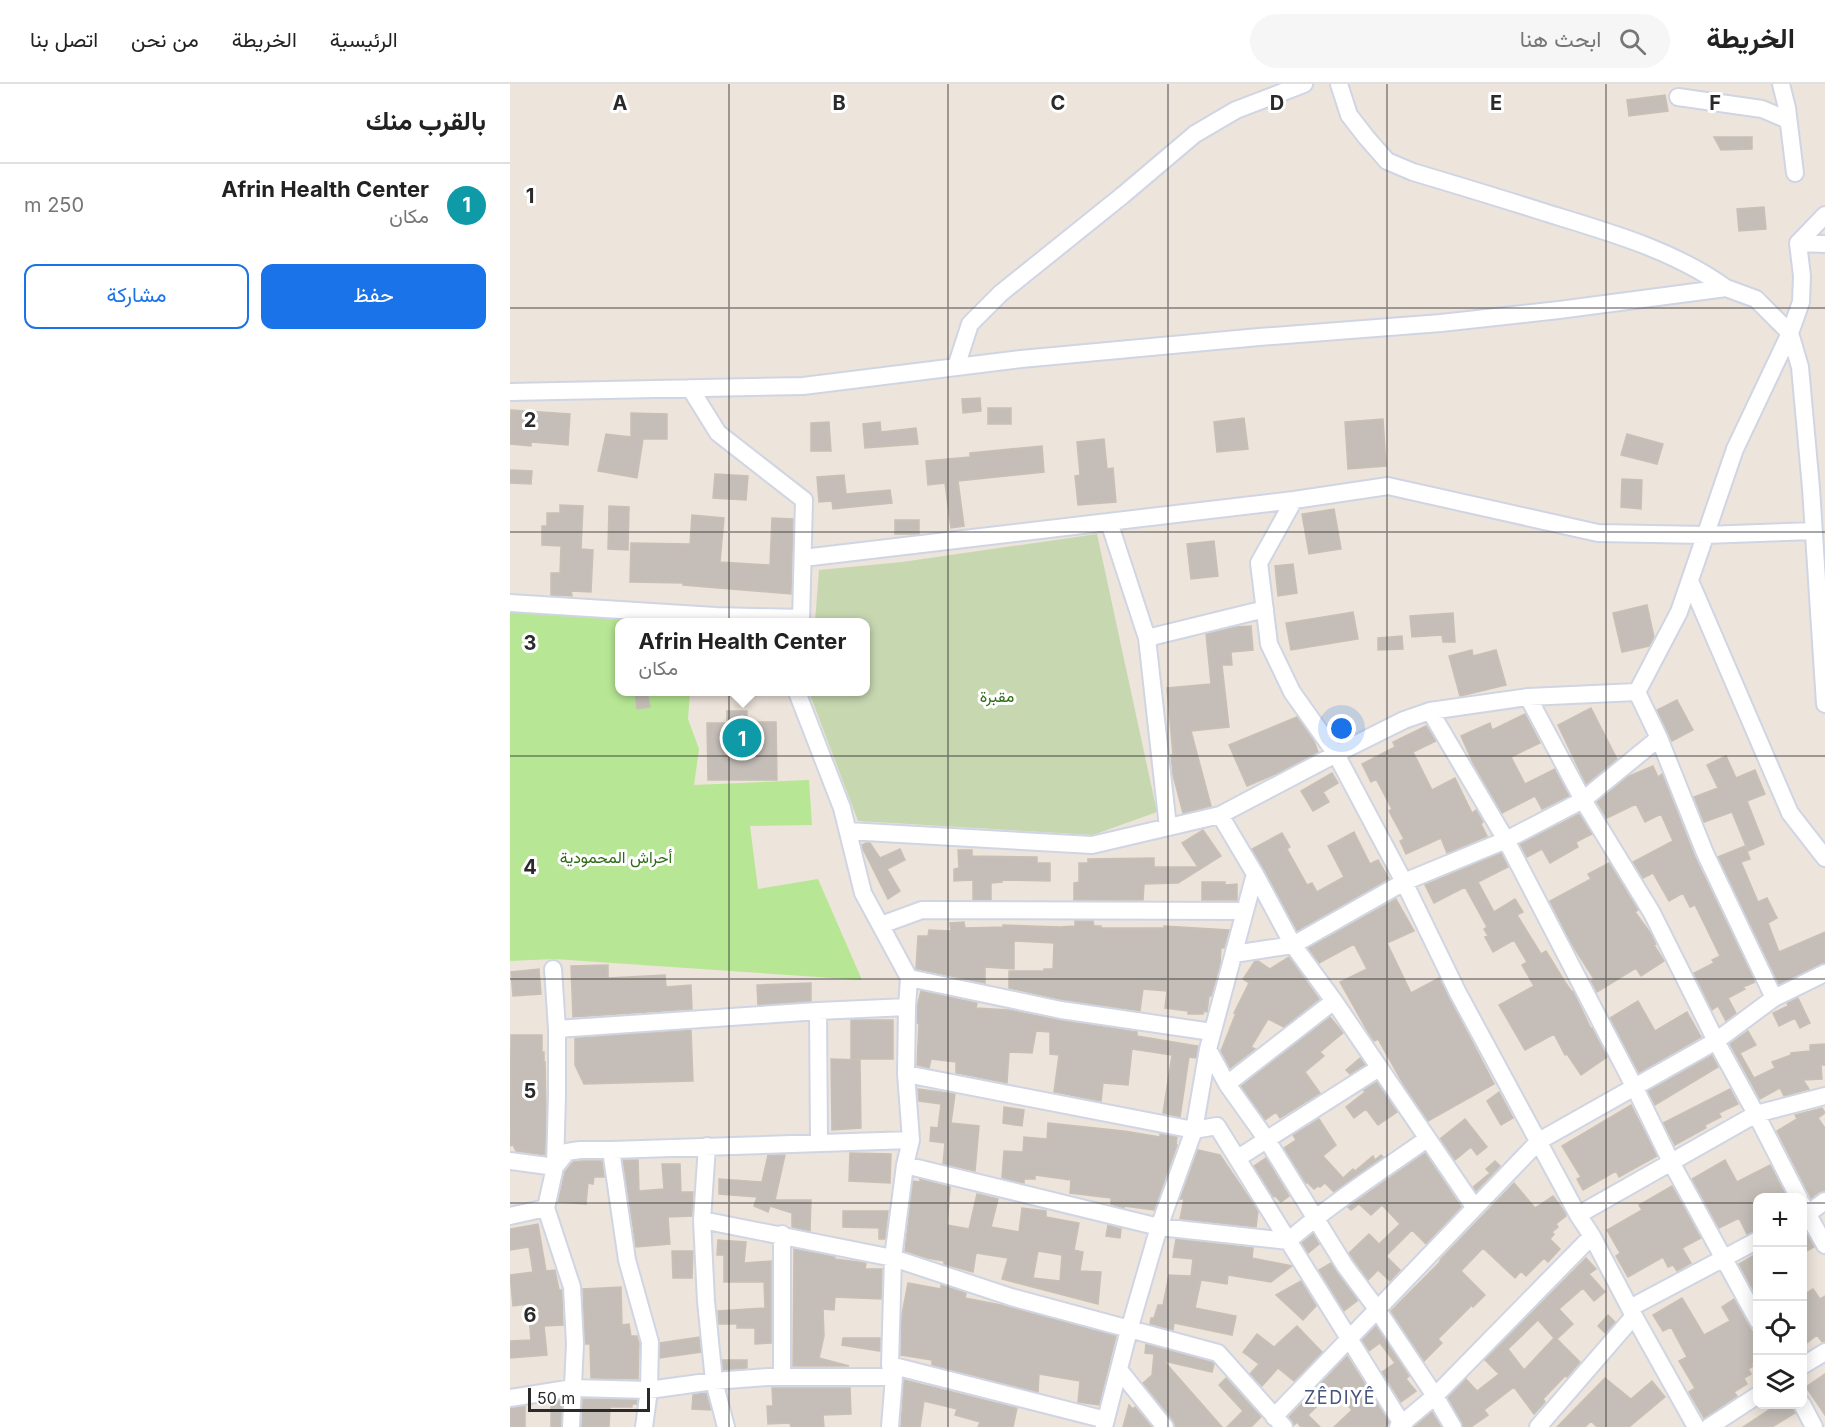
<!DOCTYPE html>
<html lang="ar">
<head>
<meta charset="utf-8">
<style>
	:root { --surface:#fff; --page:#f6f6f6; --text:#222; --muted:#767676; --line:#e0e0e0; --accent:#1a73e8 }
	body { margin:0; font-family:Inter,Vazirmatn,sans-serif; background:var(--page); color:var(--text); direction:rtl }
	.controls { position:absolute; right:18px; bottom:18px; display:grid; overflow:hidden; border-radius:12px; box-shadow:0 3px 15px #0003 }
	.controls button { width:54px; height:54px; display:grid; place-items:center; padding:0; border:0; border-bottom:2px solid var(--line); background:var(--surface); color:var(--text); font:30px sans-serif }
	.scale { position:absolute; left:18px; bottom:15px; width:122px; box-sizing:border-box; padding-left:6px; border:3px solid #2a2a2a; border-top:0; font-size:16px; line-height:21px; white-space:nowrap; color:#2a2a2a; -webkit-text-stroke:4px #fff; paint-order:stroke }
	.you { position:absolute; left:832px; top:645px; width:21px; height:21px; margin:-15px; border:4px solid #fff; border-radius:50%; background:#1a73e8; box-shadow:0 0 0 9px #1a73e833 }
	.badge { display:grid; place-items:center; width:39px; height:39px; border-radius:50%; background:var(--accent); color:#fff; font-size:20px; font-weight:700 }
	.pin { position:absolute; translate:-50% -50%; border:3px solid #fff; box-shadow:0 2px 6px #0006 }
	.popup { position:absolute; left:105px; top:534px; width:255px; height:78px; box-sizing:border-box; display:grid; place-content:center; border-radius:12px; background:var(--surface); filter:drop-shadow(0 2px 4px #0005); font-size:20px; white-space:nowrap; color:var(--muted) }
	.popup b { font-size:22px; color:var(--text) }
	.popup::after { content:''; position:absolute; left:50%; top:100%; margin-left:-12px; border:12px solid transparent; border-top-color:var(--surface) }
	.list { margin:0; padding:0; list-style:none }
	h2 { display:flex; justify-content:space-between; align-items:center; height:78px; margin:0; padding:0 24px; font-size:26px }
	h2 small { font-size:20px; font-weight:400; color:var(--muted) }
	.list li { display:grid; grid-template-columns:39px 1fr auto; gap:18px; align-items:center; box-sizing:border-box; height:84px; padding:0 24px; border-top:2px solid var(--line) }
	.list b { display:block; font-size:22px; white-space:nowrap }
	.list p { margin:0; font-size:20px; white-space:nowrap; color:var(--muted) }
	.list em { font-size:20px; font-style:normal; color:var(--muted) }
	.actions { display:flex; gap:12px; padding:18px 24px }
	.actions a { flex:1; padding:14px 0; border:2px solid var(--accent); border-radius:12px; text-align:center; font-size:21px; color:var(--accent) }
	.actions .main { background:var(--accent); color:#fff }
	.icon { flex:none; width:33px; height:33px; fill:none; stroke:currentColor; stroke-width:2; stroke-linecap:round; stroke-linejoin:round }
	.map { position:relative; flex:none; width:1315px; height:1343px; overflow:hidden; direction:ltr }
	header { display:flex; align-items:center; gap:36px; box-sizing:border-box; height:84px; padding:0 30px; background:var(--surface); border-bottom:2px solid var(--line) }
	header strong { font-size:28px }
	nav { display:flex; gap:33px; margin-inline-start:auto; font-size:21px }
	.search { width:420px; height:54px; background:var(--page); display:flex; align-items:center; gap:15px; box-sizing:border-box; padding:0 21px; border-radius:33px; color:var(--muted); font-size:22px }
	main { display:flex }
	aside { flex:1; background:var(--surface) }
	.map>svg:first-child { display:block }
	.green { fill:#b7e794 }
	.cemetery { fill:#c7d8b1 }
	.building { fill:#c5beb8; stroke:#c9c0b5; stroke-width:1.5; fill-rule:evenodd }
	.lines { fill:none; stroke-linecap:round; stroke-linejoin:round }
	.minor-casing { stroke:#d0d5e4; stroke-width:20 }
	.minor { stroke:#fff; stroke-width:16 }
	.grid { fill:none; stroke:#2a2a2a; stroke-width:1.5; stroke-opacity:0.55 }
	.labels { text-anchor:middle; stroke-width:6; stroke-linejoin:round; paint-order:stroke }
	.park-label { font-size:16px; fill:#2e6c15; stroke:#fff }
	.neighbourhood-label { font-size:18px; letter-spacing:1.5px; fill:#48557e; stroke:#fff }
	.grid-label { font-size:20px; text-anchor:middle; font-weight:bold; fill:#2a2a2a; stroke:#fff; stroke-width:6; stroke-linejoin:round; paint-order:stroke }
</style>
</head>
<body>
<header>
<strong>الخريطة</strong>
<div class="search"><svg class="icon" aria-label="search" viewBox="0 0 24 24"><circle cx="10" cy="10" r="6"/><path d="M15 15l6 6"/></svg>ابحث هنا</div>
<nav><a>الرئيسية</a><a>الخريطة</a><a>من نحن</a><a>اتصل بنا</a></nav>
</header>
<main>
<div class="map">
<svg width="1315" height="1343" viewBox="0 0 1315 1343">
	<rect width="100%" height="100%" fill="#ede4db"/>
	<path class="green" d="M0 526 36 528 149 538H109V608H180L178 635 189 665 184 701 299 696 302 741 240 742 248 805 308 795 352 896 44 875 0 877Z"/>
	<path class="cemetery" d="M587 450 647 728 583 751 348 737 299 608H355V538H305L309 486 392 478Z"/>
	<path class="building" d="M1155 11 1158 27 1119 32 1117 16Z
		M1204 53H1242V65L1211 66Z
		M1254 123 1256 145 1229 147 1227 125Z
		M470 314 471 327 453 329 452 315Z
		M478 324H501V340H478Z
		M1 326 60 330 58 361 21 358V362L0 360Z
		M121 329 157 330V355H133L127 394 88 387 96 350 121 353Z
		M734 334 738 365 707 368 704 338Z
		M873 335 876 382 838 385 835 338Z
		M319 338 321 367H301V339Z
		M370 338 371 348 406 344 408 360 355 364 353 340Z
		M1117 350 1153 360 1147 380 1111 371Z
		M594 355 597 385 603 384 606 418 568 421 565 392 570 391 567 358Z
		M532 362 534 388 448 397 454 442 441 444 435 399 418 401 416 377 460 373V369Z
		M0 386 22 387 21 400 0 399Z
		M205 390 238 392 236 416 203 414Z
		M334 391 336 410 380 406 382 419 323 425 322 417 309 418 307 393Z
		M1112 395 1132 396 1131 425 1111 423Z
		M50 421 73 422 71 465 83 466 81 508 61 507 62 512 41 511V489H50L51 462 32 461V442H37V429H50Z
		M99 422 119 423 118 466 98 465Z
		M824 425 831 465 799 470 792 430Z
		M182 431 214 434 210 478 260 481 262 434 283 435 281 510 173 501V499L120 498 121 459 180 460Z
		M385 436H409V450H385Z
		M704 457 708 492 681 495 677 460Z
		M783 480 787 509 768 512 765 482Z
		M1137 521 1144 553 1139 562 1112 568 1103 529Z
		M843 528 848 555 781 566 776 539Z
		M943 529 945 558H933L932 551 902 553 900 532Z
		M741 542 743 566 721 568 722 581H712L719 643 681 647 701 722 673 729 663 691 661 671H663L657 604 701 600 696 550 726 543Z
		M892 552 893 565 868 566V554Z
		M962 566 963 572 986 566 996 601 950 612 939 572Z
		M125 608H137L140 623 127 625Z
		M1167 616 1183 646 1162 657 1147 626Z
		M1081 624 1107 675 1076 700 1048 641Z
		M217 627H237V638H266L267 696H198L197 639H217Z
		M1015 630 1030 659 1001 673 1015 700 1045 685 1059 712 1032 725 1025 712 992 729 963 679 951 652 980 639 982 646Z
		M787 633 804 657 808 668 770 688 737 702 719 661Z
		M916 642 926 657 903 668 922 706 945 694 962 729 966 726 973 738 971 740 977 752 937 769 931 754 896 770 890 757 894 755 879 727 882 725 866 695 861 698 852 680 885 663 883 658Z
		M1216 672 1226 694 1245 686 1255 710 1237 717 1254 760 1238 767 1222 728 1194 738 1184 713 1208 704 1197 681Z
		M1143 682 1148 693 1152 690 1185 773 1245 898 1233 903 1235 905 1218 914 1226 929 1216 937 1208 922 1202 926 1184 889 1204 879 1202 876 1210 872 1188 827 1185 821 1180 823 1173 809 1159 817 1143 789 1133 794 1123 778 1163 757 1151 730 1135 738 1126 720 1097 734 1087 718 1117 693Z
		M822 689 828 699 813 708 819 718 803 727 791 707Z
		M1069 730 1082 750 1066 758 1068 763 1040 779 1032 765 1017 773 1010 760Z
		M693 746 711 772 668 799 634 800 633 816H564V799L569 798V779H578V775L644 774V783H688L672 759Z
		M844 748 860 780 868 776 879 795 787 847 742 765 772 749 780 763 777 765 797 801 802 799 807 808 834 793 818 762Z
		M356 759H360L370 774 390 765 395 776 377 785 390 807 378 815 353 765 352 761Z
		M1235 762 1240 775 1231 778 1248 818 1257 814 1267 834 1258 839 1269 868 1315 848V879L1269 900 1208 773Z
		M448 766H462V772L527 773V779H540V797L492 796V798L481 799V816H463V796L444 797V785L449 784Z
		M991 769 998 783 968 798 984 828 1005 815 1013 828 1007 831 1031 870 1036 867 1055 898 1062 908 1063 907 1081 945 1082 944 1097 973 1071 991 1057 970 1055 971 1044 950 1015 966 989 921 1024 902 1012 881 1017 878 1004 856 983 868 975 853 978 852 974 845 977 843 955 803 924 819 915 801Z
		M1099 779 1128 826 1125 828 1141 850 1146 860 1144 861 1154 877 1131 892 1126 884 1087 908 1081 897 1084 895 1061 859 1040 817 1081 795 1078 790Z
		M692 798H715V801L727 800V816H692Z
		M886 815 904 847 877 859 901 909 929 894 984 1000 918 1037 895 1003 868 955 864 957 858 948 830 898 857 885 844 860 809 879 798 864Z
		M565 837H583L584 842H591V844H654V842L719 846 714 864H711L710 881 701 912H699L697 928 694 927 693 930H678V927L655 924 657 907 633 905 630 927 553 916 499 904V887H534V885H543L544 859 504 857V885L475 883V899L406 885 408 852H418L419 846 441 847 440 839 454 838 455 844 493 843V841L550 843 565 842Z
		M779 873 809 915 774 943 758 935 741 963 745 965 720 984 711 967 726 929H724L739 899 733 895 745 877H748L760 885Z
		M98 881V894L155 891 156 903 181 901 182 925 63 933 61 882Z
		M29 885 31 910 3 912 1 888Z
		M301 899V917L248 921 247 901Z
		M411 907 467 919 466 924 499 926 549 936 627 948V952L688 962 686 974 679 973 670 1033 653 1029 662 971 622 965 618 1001 593 999 591 1017 544 1008 549 971 540 970V948L526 947 522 969 499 968 497 999 446 989V978L421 975 419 984 407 981 409 940 407 939V923Z
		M1288 914 1300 939 1290 944 1285 934 1269 942 1263 929 1278 922 1277 919Z
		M1128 917 1145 947 1177 928 1191 953 1129 989 1100 934Z
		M820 933 833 949 810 968 814 972 795 988 810 1009 770 1034 766 1028 755 1036 731 1002Z
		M341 936H383V975H341Z
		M181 946 183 997 74 1000 65 981V954Z
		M1238 947 1246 961 1230 969 1244 994 1265 984 1262 978 1281 971V969L1300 967V961L1315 960V981H1311L1312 995 1293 996 1299 1005 1274 1012 1270 1004 1250 1015 1220 960Z
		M1 951H32V968H34V978H35L36 1025 35 1071 6 1067 3 1061 0 1062Z
		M1202 971 1208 983 1145 1021 1138 1007Z
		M850 974 855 981 840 990 836 986Z
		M321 975 350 976 351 1044 322 1046Z
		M867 998 887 1028 868 1041 856 1025 844 1034 836 1023 855 1008 853 1006Z
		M408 1005 445 1010 441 1039 469 1042 465 1087 433 1080 435 1059 420 1057 421 1043 428 1044 431 1020 409 1017Z
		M1220 1005 1228 1020 1209 1029 1211 1033 1195 1041 1196 1044 1165 1061 1153 1039Z
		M989 1008 1003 1034 991 1041 977 1017Z
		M1121 1021 1147 1072 1109 1093 1106 1087 1073 1106 1067 1095 1071 1093 1052 1062Z
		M494 1023 514 1026 512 1042 493 1039Z
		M1312 1024 1315 1029 1308 1034 1315 1044V1107L1309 1108 1301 1114 1267 1047 1287 1035 1285 1031Z
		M809 1035 826 1061 813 1072 833 1094 843 1085 845 1087 863 1072 865 1076 871 1071 873 1073 824 1108 815 1099 810 1103 808 1102 804 1105 797 1098 796 1099 774 1064 786 1056 783 1051Z
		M955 1035 977 1063 967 1071 961 1063 945 1076 930 1055Z
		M538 1039 614 1047 650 1053V1050L667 1053 666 1061H667L644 1126 614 1122V1124L601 1120V1114L560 1109 561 1096 525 1091V1095H514V1099L492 1094 494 1067 513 1068 514 1053 537 1055Z
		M688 1066 710 1071 748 1127 746 1143 670 1135 674 1115H670Z
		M340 1069 381 1070 380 1099 339 1097Z
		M915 1069 951 1123 916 1160 902 1146 876 1172 890 1186 880 1197 868 1186 858 1196 839 1169 859 1150 869 1160 890 1140 872 1121 861 1131 849 1120 841 1126 838 1123Z
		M258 1071H275L265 1116H301L300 1147 282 1143V1129L260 1122 258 1128 244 1122 247 1113 209 1110V1095L252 1098Z
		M756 1074 779 1112 771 1118 765 1112 763 1113 744 1082Z
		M113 1076H128L129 1107 154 1105 152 1080H170L171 1108H183L182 1132 158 1133 160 1160 126 1163Z
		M1215 1076 1227 1098 1260 1081 1277 1113H1248V1146L1237 1150 1229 1134 1209 1144 1182 1095Z
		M71 1077H92L94 1093H84L83 1100 78 1099 76 1120 48 1118 55 1088 63 1078Z
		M985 1077 990 1082 966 1107 963 1103 980 1089 976 1085Z
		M410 1095 440 1103 437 1141 459 1145 467 1110 488 1115 481 1143 509 1148 512 1124 536 1127V1133L569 1139 564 1166 573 1168 570 1187 591 1188 588 1220 492 1195 498 1174 466 1169 463 1188 434 1180V1177L417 1174 395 1167 403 1097 410 1098ZM528 1167 552 1171 550 1197 523 1194Z
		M1004 1099 1025 1124 1043 1112 1055 1128 1056 1132 1046 1140 1048 1143 1042 1148 1044 1150 1040 1155 1050 1165 1038 1178 1034 1174 1016 1192 1011 1187 1005 1194 973 1164 951 1187 975 1211 963 1223 962 1221 928 1255 932 1259 914 1277 881 1227 929 1179 931 1175Z
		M1162 1102 1191 1154 1172 1164 1181 1179 1167 1187 1163 1181 1158 1183 1153 1173 1118 1193 1106 1172 1110 1169 1097 1146 1132 1126 1129 1121Z
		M333 1127H378L375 1155H369V1144L333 1143Z
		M28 1140 36 1187 45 1186 49 1206H52L53 1241 34 1242 37 1271 0 1274V1257L21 1256 18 1220 3 1222 0 1191 23 1188 19 1163 0 1166V1145Z
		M598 1141 611 1145 610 1154 596 1152Z
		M1293 1144 1304 1163 1293 1169Z
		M803 1150 809 1160 798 1169 792 1159Z
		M666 1155 743 1164 742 1174 782 1182 761 1198 718 1191 717 1200 691 1196 685 1224 726 1232 722 1251 664 1239 663 1246 640 1240 641 1234H644L648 1221H653L659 1191 681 1192 683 1175 663 1173Z
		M208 1156 236 1158 234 1179 261 1177V1259L245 1260V1244H227V1240H209L208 1227 255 1224 254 1198H214V1171H207Z
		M284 1165 325 1173V1175L356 1179 355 1185H372L371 1215 325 1213 324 1226 313 1225 314 1252 309 1274 339 1282H283Z
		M162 1167H183L182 1194H163Z
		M1248 1169V1214L1229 1180Z
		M1076 1174 1086 1185 1079 1190 1095 1208 1084 1217 1073 1204 1049 1225 1063 1240 1047 1255 1070 1278 1057 1293 1055 1292 1033 1315 1035 1318 1024 1330 1004 1303 974 1326 978 1331 961 1343H953L938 1314 956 1295 967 1307 989 1290 975 1276ZM1028 1236 1044 1254 1014 1286 998 1265Z
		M821 1179 848 1216 834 1227 809 1186Z
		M791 1197 806 1222 793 1236 766 1211Z
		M398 1199 431 1205V1201L456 1209 455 1214 491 1221 606 1252 589 1321 568 1318 570 1297 529 1290 528 1308 422 1281V1276L391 1271 392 1230Z
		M111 1203 112 1241 119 1240 121 1252H127L129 1259 128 1295 81 1294 80 1260H75L73 1205Z
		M1303 1205 1310 1215 1315 1212V1258H1312L1307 1251 1293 1262V1211Z
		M1172 1214 1194 1251 1220 1237 1212 1223 1224 1215 1248 1258V1276L1241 1280 1243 1282 1238 1285 1241 1290 1234 1294 1237 1300 1224 1308 1227 1312 1194 1334 1179 1308 1185 1304 1169 1277 1177 1273 1161 1243 1153 1247 1143 1231Z
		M1098 1231 1105 1238 1095 1249 1088 1242Z
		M787 1242 812 1268 784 1297 768 1284 752 1302 740 1290 749 1280 733 1268 747 1250 764 1263Z
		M866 1242 899 1292 896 1295 906 1307 891 1318 872 1288 885 1279 870 1259 859 1267 852 1256Z
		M189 1253 191 1268 150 1274V1259Z
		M333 1254H370V1267L332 1261Z
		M636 1260 702 1278 704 1280 702 1288 654 1277 712 1343H665L663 1336 633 1299 642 1291 644 1270 635 1269Z
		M837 1272 879 1338 878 1340 875 1343H824L842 1326 824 1306 798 1331 810 1343H791L787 1338 784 1341 779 1333Z
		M212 1276H237V1284L213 1286Z
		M1315 1290V1331L1296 1303Z
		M716 1294 751 1333 741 1343H717L733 1327 709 1301Z
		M1095 1294 1121 1315 1142 1297 1155 1313 1119 1343H1087L1081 1337 1075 1343H1047Z
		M394 1296 507 1324 503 1343H468L470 1338 445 1331 447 1325 414 1317 410 1343H391Z
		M262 1304H340L341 1330 313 1331 314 1343H281L280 1339 258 1340 257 1322H263Z
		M194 1309H196L201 1326 182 1325 183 1311Z
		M73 1315 127 1316V1320H122V1323H100L99 1343H72Z
		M52 1316 51 1343H41V1318Z
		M1268 1320H1282L1285 1329 1262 1343H1233Z
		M619 1321 623 1325 625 1323 642 1343H613Z
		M15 1322V1343H0V1324Z
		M922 1328 931 1343H904Z"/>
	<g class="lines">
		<defs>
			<path id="minor" d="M829 0 839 31 856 53 877 77 903 88C950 102 996 116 1043 131 1102 149 1165 167 1216 204
				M1271 0 1277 24 1285 89
				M1168 13 1252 25 1278 36
				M1288 159 1315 160
				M446 283 460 240 491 209 613 111 685 50 726 26 794 0
				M180 304 208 349 294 416 291 538
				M0 308 293 302 511 275 749 253 931 239 1049 226 1216 204 1246 215 1280 249 1290 283 1301 404 1315 620
				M784 416 749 479 759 560 782 608 826 670 894 798 948 909 1068 1131 1082 1152 1124 1232 1186 1343
				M599 438 637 554 658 743
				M293 474 784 416 878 402 1088 449 1195 451 1304 447
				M1180 497 1280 729 1315 774
				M0 519 205 532 291 534
				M637 554 755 525
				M287 608 332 724 353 809 399 894 397 923 396 990 401 1056 395 1081 383 1174 380 1281 384 1293 380 1343
				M1127 608 1169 528 1225 365 1280 249 1291 218 1292 192 1288 159 1315 131
				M1127 608 1149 654 1195 769 1264 914
				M1018 613 1073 716 1142 829 1206 957 1246 1030 1289 1114
				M920 627 996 756 1125 1004 1161 1078 1248 1237
				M710 731 745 790 783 861 824 917 965 1124
				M338 747 582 761 710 731 826 670 894 636 920 627 1018 613 1127 608
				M371 841 412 826 735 827
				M724 870 783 861 894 798 996 756 1073 716 1149 654
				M43 885 47 945V1012L45 1083 36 1124 62 1203 65 1260 61 1343
				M399 894 551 926 702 948
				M308 927 309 1058
				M47 945 308 927 397 923
				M698 965 717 1000 757 1056 835 1182 867 1225 925 1312 943 1343
				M396 990 684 1046 707 1042 894 1343
				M717 1000 824 917
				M197 1062 192 1136 196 1217 204 1297 216 1343
				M101 1066 117 1176 140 1258 139 1306 134 1343
				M728 1074 869 984
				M0 1077 45 1083 57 1068 70 1066H101L401 1056
				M395 1081 649 1143 778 1157C822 1119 870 1088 917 1055
				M1292 1120 1315 1161
				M1068 1131 1246 1030 1315 1012
				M0 1132 36 1124
				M1292 1134 1315 1117
				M192 1136 383 1174 501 1213 708 1269 774 1343
				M1120 1224 1248 1156
				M380 1281 596 1336
				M1292 1282 1315 1268
				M610 1287 655 1343
				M272 1293V1150
				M0 1314 63 1304 139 1306 204 1297 258 1293H384
				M1292 1320 1304 1343
				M764 1333 1029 1057 1206 957 1264 914 1315 889
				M594 1343 619 1246 649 1143 684 1046 698 965 745 790
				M888 1343 925 1312 1082 1152
				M1028 1343 1124 1232
				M1199 1343 1248 1311"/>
		</defs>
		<use href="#minor" class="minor-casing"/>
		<use href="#minor" class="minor"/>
	</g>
	<path class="grid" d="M219 0V1343M438 0V1343M658 0V1343M877 0V1343M1096 0V1343M0 224H1315M0 448H1315M0 672H1315M0 895H1315M0 1119H1248M1292 1119H1315"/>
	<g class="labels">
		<g class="park-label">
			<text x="487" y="618">مقبرة</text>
			<text x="106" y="779">أحراش المحمودية</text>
		</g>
		<g class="neighbourhood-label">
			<text x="830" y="1320">ZÊDIYÊ</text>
		</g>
	</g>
	<g class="grid-label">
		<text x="110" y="26">A</text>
		<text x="329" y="26">B</text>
		<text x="548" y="26">C</text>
		<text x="767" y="26">D</text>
		<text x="986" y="26">E</text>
		<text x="1205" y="26">F</text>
		<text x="20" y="119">1</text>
		<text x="20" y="343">2</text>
		<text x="20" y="566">3</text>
		<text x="20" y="790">4</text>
		<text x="20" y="1014">5</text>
		<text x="20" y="1238">6</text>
	</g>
</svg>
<div class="controls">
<button>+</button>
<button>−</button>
<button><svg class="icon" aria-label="locate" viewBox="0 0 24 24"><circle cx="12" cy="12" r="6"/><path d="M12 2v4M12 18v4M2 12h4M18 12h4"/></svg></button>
<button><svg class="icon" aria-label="layers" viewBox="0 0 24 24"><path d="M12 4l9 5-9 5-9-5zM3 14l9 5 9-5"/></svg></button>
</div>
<div class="scale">50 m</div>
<div class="you"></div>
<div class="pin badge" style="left:232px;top:654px;background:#0f9aa8">1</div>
<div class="popup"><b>Afrin Health Center</b>مكان</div>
</div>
<aside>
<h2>بالقرب منك<small></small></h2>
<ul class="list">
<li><span class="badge" style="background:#0f9aa8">1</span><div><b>Afrin Health Center</b><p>مكان</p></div><em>250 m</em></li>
</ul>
<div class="actions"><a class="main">حفظ</a><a>مشاركة</a></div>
</aside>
</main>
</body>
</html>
